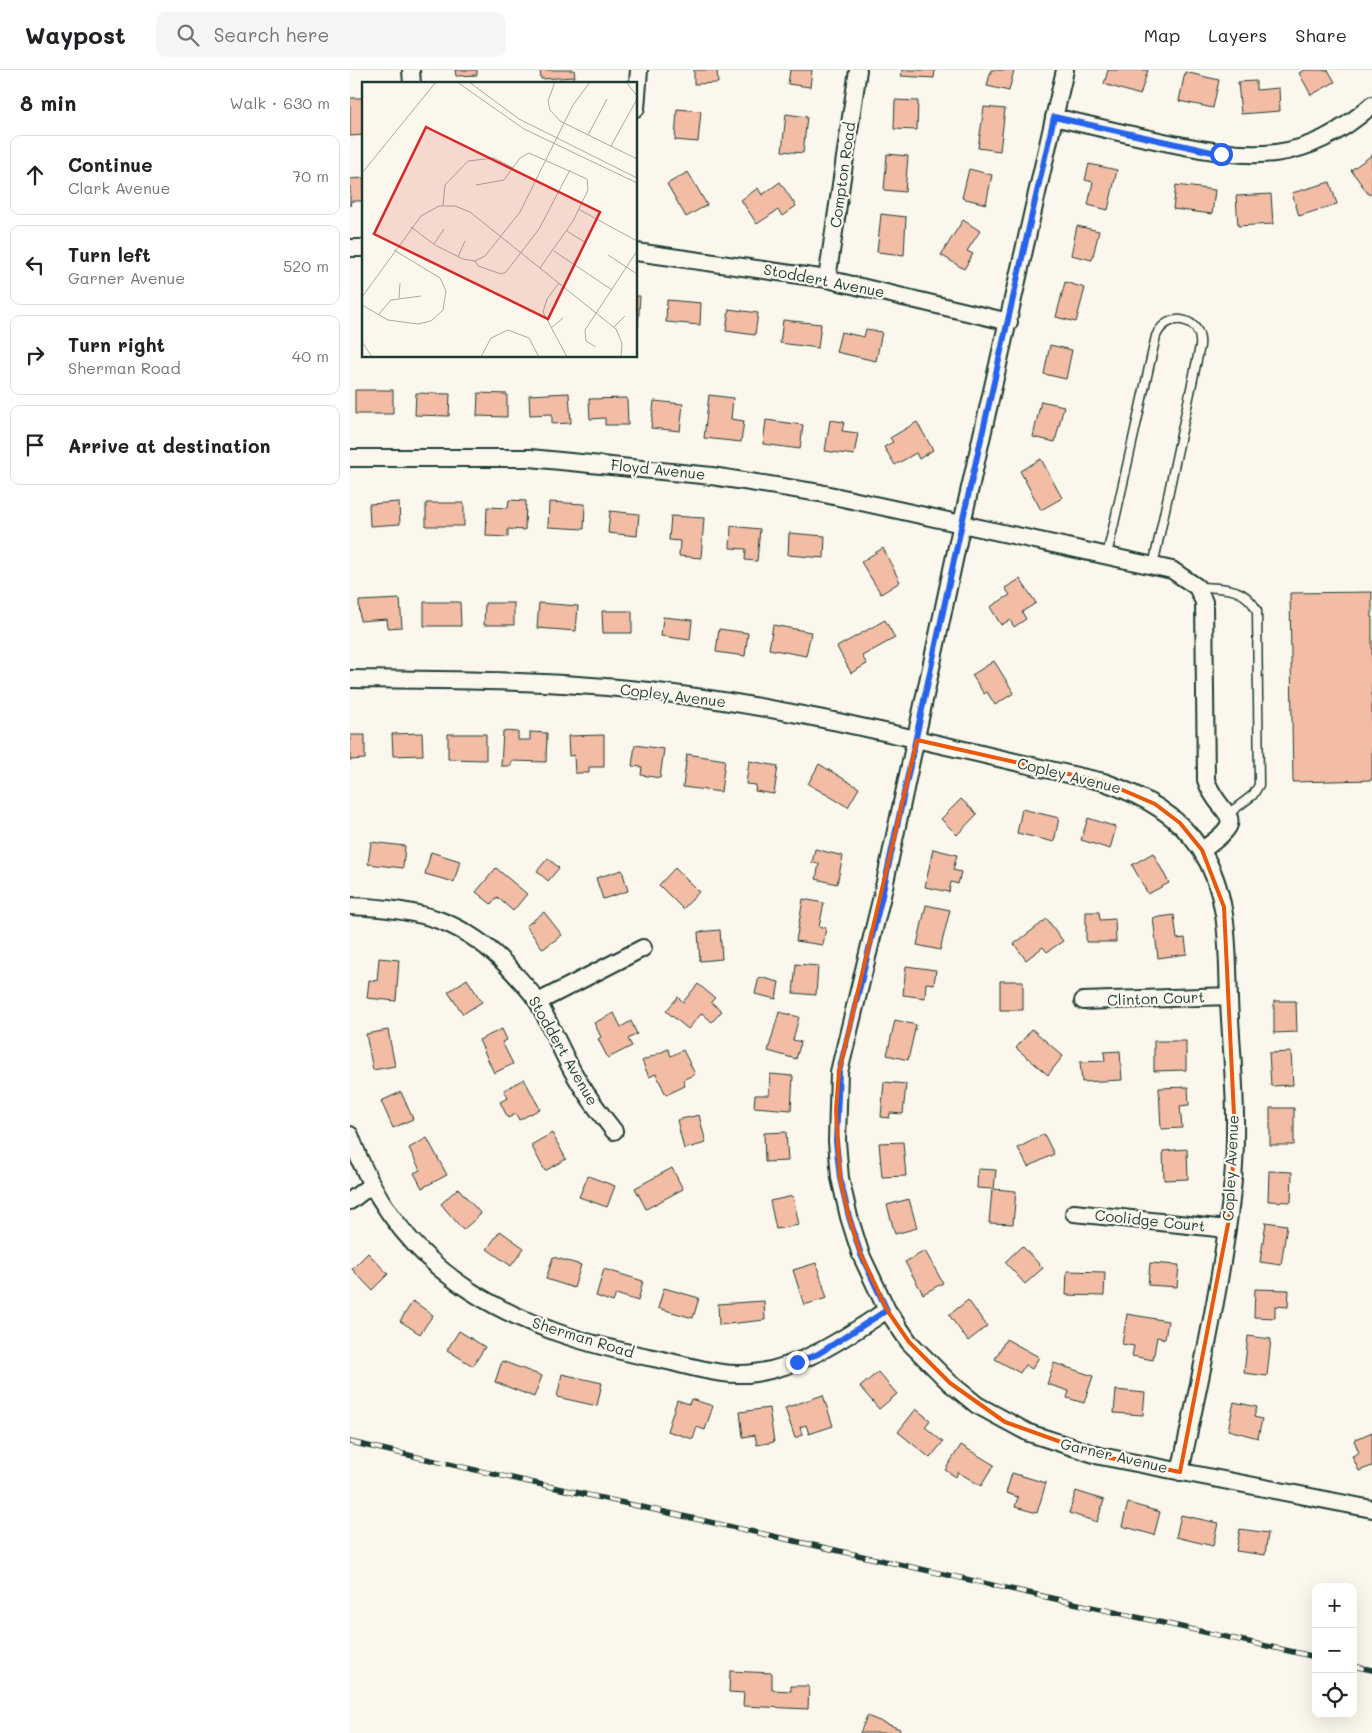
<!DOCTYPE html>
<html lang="en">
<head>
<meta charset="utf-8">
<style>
	:root { --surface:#fff; --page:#f6f6f6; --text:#202124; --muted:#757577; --line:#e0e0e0 }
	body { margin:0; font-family:Mali,sans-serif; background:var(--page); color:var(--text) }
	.controls { position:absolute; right:15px; bottom:15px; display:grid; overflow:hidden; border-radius:10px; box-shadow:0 5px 20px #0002 }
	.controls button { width:45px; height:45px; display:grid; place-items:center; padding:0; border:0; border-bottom:1px solid var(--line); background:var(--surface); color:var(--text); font:25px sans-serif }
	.stop { position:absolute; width:15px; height:15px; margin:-11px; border:4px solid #2563eb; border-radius:50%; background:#fff }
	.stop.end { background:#2563eb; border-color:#fff; box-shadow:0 1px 5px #0008 }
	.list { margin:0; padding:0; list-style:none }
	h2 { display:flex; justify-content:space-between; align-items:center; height:65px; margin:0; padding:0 20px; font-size:21px }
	h2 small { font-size:16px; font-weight:400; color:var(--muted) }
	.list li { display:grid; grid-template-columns:32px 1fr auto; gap:15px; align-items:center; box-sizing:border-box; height:80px; margin:0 10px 10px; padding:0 10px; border:1px solid var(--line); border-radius:10px }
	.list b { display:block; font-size:19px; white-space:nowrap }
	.list p { margin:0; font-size:16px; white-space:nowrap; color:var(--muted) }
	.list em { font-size:16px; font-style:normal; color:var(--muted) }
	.icon { flex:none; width:28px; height:28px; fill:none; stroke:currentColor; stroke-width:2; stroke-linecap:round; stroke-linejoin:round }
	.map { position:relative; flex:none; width:1022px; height:1663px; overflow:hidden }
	header { display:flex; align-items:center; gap:30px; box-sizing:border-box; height:70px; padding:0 25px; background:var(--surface); border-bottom:1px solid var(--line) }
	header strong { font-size:24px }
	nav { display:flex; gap:28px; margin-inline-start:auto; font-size:18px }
	.search { width:350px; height:45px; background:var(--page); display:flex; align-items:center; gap:12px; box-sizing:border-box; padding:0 18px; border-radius:10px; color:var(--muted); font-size:19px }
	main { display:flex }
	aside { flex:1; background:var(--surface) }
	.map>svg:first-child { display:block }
	.building { fill:#f2bca5; stroke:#1f3d34 }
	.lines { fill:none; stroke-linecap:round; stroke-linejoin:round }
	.lane-casing { stroke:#1f3d34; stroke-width:11 }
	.street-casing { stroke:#1f3d34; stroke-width:20 }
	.lane { stroke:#fbf7ec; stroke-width:8 }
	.street { stroke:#fbf7ec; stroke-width:16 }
	.rail-casing { stroke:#1f3d34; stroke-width:5.5 }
	.rail { stroke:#fbf7ec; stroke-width:4; stroke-dasharray:11; stroke-linecap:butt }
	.route { stroke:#2563eb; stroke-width:6 }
	.marked { fill:none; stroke:#e8590c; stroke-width:4; stroke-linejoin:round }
	.labels { text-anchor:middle; stroke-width:4.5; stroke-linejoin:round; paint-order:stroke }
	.street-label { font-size:15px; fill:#1f3d34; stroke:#fbf7ec }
	.inset-road { fill:none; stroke:#a3ada2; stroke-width:1 }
	.view { fill:#d62828; fill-opacity:0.15; stroke:#d62828; stroke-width:2.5 }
	.inset-edge { fill:none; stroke:#1f3d34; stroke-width:2.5 }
</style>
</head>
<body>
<header>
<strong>Waypost</strong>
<div class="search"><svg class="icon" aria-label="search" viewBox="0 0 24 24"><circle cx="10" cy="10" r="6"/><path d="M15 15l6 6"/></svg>Search here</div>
<nav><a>Map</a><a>Layers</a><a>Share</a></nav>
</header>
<main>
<aside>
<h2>8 min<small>Walk · 630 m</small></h2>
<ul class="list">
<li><svg class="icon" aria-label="ahead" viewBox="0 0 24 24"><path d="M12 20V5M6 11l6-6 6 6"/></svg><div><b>Continue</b><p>Clark Avenue</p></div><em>70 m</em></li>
<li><svg class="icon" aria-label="left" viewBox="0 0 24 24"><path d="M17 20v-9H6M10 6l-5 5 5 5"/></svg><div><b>Turn left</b><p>Garner Avenue</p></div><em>520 m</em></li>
<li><svg class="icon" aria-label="right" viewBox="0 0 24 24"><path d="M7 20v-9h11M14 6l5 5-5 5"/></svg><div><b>Turn right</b><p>Sherman Road</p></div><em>40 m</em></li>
<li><svg class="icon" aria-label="arrive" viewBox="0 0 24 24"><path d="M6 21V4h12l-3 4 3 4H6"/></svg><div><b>Arrive at destination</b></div></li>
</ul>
</aside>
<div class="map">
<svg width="1022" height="1663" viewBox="0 0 1022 1663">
	<rect width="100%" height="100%" fill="#fbf7ec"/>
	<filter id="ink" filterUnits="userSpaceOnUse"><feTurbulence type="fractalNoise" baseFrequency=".02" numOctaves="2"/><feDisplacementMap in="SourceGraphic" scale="10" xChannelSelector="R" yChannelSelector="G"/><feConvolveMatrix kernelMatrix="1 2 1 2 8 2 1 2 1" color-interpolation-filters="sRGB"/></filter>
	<g filter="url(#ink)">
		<path class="building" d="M105 0H127V5L106 6Z
			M190 0H224L225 7 191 9Z
			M344 0H367L368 13 344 14Z
			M440 0H462L460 17 438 14Z
			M552 0H585L584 8 551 6Z
			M641 0H664L659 21 637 16Z
			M758 0H798L790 25 754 14Z
			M955 0H978L985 12 961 25 949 3Z
			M835 2 869 10 863 38 829 31Z
			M906 11V20L929 18 930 41 891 44 888 12Z
			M0 28H14V65L0 66Z
			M545 30 568 31 567 60 544 59Z
			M634 37 655 39 650 81 628 78Z
			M327 39 351 41 348 72 325 70Z
			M436 44 457 47 453 83 432 81Z
			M537 84 558 86 555 122 534 120Z
			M1022 85V123L1019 125 1001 100Z
			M739 94 767 100 758 140 738 135 743 112 735 110Z
			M619 99 642 105 636 134 612 128Z
			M338 102 357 135 336 147 317 114Z
			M14 108V131H1L0 136V109Z
			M430 112 446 136 432 146 428 140 407 154 391 130 408 118 412 125Z
			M980 112 987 134 949 146 942 123Z
			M826 115 865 120 862 144 823 139Z
			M921 124 923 154 888 156 886 126Z
			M531 144 556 147 554 185 527 182Z
			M613 150 630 161 617 181 623 184 614 199 591 185Z
			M727 156 749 161 742 190 721 185Z
			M715 212 735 218 726 252 706 247Z
			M286 226H290L288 258H286Z
			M317 230 351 233 350 255 316 252Z
			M379 239 408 243 405 265 376 261Z
			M433 250 471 254 468 278 430 273Z
			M516 259 532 262 526 291 486 282 491 262 514 267Z
			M700 275 722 280 716 309 694 304Z
			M5 320H43V344H5Z
			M66 323 100 324 99 346 65 345Z
			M128 323 157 324V347L127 346Z
			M219 323 221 353 202 354V344L180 345 179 325Z
			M359 325 383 328 381 349 394 351 391 372 354 368Z
			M277 328 278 355H255V348L240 349 239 329Z
			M304 331 333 334 330 361 301 358Z
			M691 331 714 336 705 372 683 367Z
			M416 350 453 355 450 379 413 374Z
			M480 350 494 352 492 361 508 363 504 385 475 381Z
			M567 352 583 380 569 389 566 383 545 395 534 377 543 372 540 368Z
			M691 389 712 428 691 440 670 401Z
			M159 430 176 431 175 460 158 459V467L136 466 137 437 158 438Z
			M49 432 50 454 20 456 19 434Z
			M199 432 235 434 234 459 198 457Z
			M76 433H114V456H76Z
			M260 441 289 444 287 466 258 463Z
			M321 446 354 448 351 488 329 486 330 471 319 470Z
			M381 456 410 459 407 491 395 490 396 479 380 478Z
			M439 463 475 466 474 488 438 485Z
			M533 478 550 512 531 524 511 492Z
			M670 509 686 533 672 542 676 549 664 557 660 550 651 555 640 537 660 525 655 518Z
			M1022 522V710L943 712 940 523Z
			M50 529 52 557 38 558 37 549 10 551 9 531Z
			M74 532H110L111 556H74Z
			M135 533H164V555H134Z
			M189 533 228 536 226 561 187 558Z
			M252 541H282V563H253Z
			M313 547 342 550 340 570 311 566Z
			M535 550 545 568 512 586 517 594 501 603 487 577Z
			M423 555 461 562 456 586 419 579Z
			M369 559 398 563 395 586 366 582Z
			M644 591 664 623 645 635 637 622 634 624 622 605Z
			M153 661 168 662V670H180V662L197 663 196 692 161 691V696H151Z
			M72 663 73 685 43 686 42 664Z
			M98 664H136V690L98 689Z
			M0 665H15V689L0 690Z
			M254 665V697H239V703H225L224 685 219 686 218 666Z
			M285 675 314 679 310 708 291 705 292 697 282 696Z
			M337 684 375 690 371 722 333 717Z
			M399 691 428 696 424 724 405 721 406 715 396 714Z
			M469 694 509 718 498 737 458 714Z
			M611 729 627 744 607 765 591 749Z
			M672 739 709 748 704 772 667 763Z
			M738 748 766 757 760 779 731 770Z
			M21 772 55 776 53 798 18 794Z
			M465 779 493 786 487 814 466 809 469 794 462 793Z
			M583 779 607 785 603 800 611 802 608 814 601 812 599 822 575 817Z
			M81 782 110 791 104 812 75 804Z
			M803 783 819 813 798 824 782 795Z
			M198 788 209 798 198 811 187 801Z
			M146 798 177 824 163 841 147 827 141 834 126 822Z
			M325 798 349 822 333 839 309 815Z
			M272 800 278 821 253 829 246 808Z
			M453 829 474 833 469 857 476 858 473 875 446 871Z
			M576 835 600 840 590 880 567 875Z
			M194 842 212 865 193 879 176 856Z
			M736 842H749L750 850 765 849 766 872H736Z
			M824 845 827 869 835 868 837 884 808 888 803 848Z
			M697 849 713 871 697 882 693 877 676 890 664 874Z
			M370 860 372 889 350 891 348 862Z
			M29 888 49 890 46 931 17 928 19 910 27 911Z
			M446 894 468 896 466 925 443 923Z
			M556 896 586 900 584 914 576 913 575 928 553 925Z
			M409 907 429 912 426 929 405 924Z
			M117 909 132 932 113 944 98 922Z
			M650 911H673V940H650Z
			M348 914 365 928 361 932 372 941 362 952 352 943 338 959 316 941 328 927 333 932Z
			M924 931H946L947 962 924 963Z
			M429 942 449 947 443 970 451 972 446 989 418 981Z
			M264 943 271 957 281 951 287 964 278 969 282 976 258 988 248 969 251 967 244 953Z
			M545 950 566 955 558 990 537 985Z
			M152 959 157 970 152 972 163 994 144 1003 129 970Z
			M682 959 713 986 698 1005 666 978Z
			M38 960 45 996 23 1000 16 964Z
			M804 971H836V1000L804 1001Z
			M318 979 321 986 333 980 345 1004 333 1010 335 1016 316 1025 306 1004 299 1007 292 991Z
			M770 981 772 1010 732 1012 730 992 755 991 754 982Z
			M941 982 943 1015 921 1016 919 983Z
			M420 1004 443 1006 441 1040 404 1037 405 1025H419Z
			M174 1009 190 1039 169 1050 166 1044 158 1048 150 1032 158 1028 154 1020Z
			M534 1012 556 1014 553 1044 540 1043 539 1048 531 1047Z
			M838 1017 839 1035 830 1036 832 1058 811 1059 809 1018Z
			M51 1022 63 1049 43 1058 31 1031Z
			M920 1038H944V1075H920Z
			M349 1045 356 1073 334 1079 327 1050Z
			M436 1062 438 1091 415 1092 414 1063Z
			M202 1063 216 1089 195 1101 181 1075Z
			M694 1064 704 1084 678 1097 668 1078Z
			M77 1068 97 1105 72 1118 64 1103 70 1100 59 1078Z
			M553 1072 556 1106 532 1107 529 1073Z
			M837 1079 838 1109 814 1110 813 1081Z
			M322 1098 333 1119 296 1139 285 1118Z
			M628 1099 646 1100 644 1119 666 1121 663 1154 639 1153 642 1119 627 1118Z
			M919 1101 942 1102 941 1132 918 1131Z
			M238 1106 265 1116 257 1137 229 1127Z
			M108 1118 131 1144 113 1160 91 1134Z
			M443 1126 449 1155 426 1159 420 1131Z
			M559 1129 567 1158 545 1164 537 1135Z
			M916 1152 937 1155 931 1195 910 1192Z
			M150 1161 174 1178 161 1196 137 1179Z
			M672 1176 693 1198 675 1214 655 1192Z
			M575 1181 593 1213 573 1224 555 1192Z
			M18 1183 38 1204 22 1220 2 1199Z
			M203 1187 231 1195 224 1218 196 1209Z
			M466 1193 477 1228 454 1235 443 1200Z
			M800 1193 829 1195 827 1217 798 1215Z
			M254 1199 293 1211 288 1231 266 1224 263 1232 246 1226Z
			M717 1201 755 1202 754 1226 716 1225Z
			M314 1218 349 1228 343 1248 308 1238Z
			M905 1219 939 1220 938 1237 925 1236V1248L904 1247Z
			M618 1230 637 1256 618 1271 599 1245Z
			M63 1231 83 1245 70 1264 50 1251Z
			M414 1231 415 1250 369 1255 368 1234Z
			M777 1244 818 1251 815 1269 807 1267 803 1290 782 1286 784 1276 772 1274Z
			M109 1261 135 1277 123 1296 97 1280Z
			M898 1266 921 1269 917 1306 894 1303Z
			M656 1269 689 1287 682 1299 675 1295 670 1303 645 1289Z
			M152 1291 192 1306 184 1327 145 1312Z
			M704 1293 743 1306 734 1333 717 1328 719 1321 697 1314Z
			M528 1302 547 1324 529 1339 510 1317Z
			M212 1304 252 1313 247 1336 207 1327Z
			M766 1320 795 1323 793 1345 764 1343Z
			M473 1325 483 1356 459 1364 456 1355 450 1357 452 1365 445 1368 435 1338Z
			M341 1329 363 1336 355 1360 347 1357 343 1369 317 1361 327 1330 339 1334Z
			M884 1332 907 1337 904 1347 912 1349 908 1368 878 1360Z
			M419 1338 424 1372 407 1375 405 1365 393 1367 390 1342Z
			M566 1339 580 1350 575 1357 593 1372 580 1388 548 1362Z
			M1022 1362V1396L1009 1401 1002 1386 1009 1383 1004 1370Z
			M611 1375 644 1395 631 1416 608 1402 606 1407 595 1400Z
			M662 1403 696 1413 687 1443 665 1437 668 1427 656 1423Z
			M726 1421 754 1430 747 1452 719 1443Z
			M778 1433 810 1442 804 1465 772 1456Z
			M831 1445 868 1453 863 1476 826 1467Z
			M890 1459 918 1463 915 1485 886 1481Z
			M380 1601 422 1603V1620L441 1621V1616H459L458 1639 393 1636 394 1623 379 1622Z
			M517 1646 550 1659 548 1663H510Z"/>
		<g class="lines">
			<defs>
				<path id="lane" d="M757 485 806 266C817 240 853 247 850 276L803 496
					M848 517C872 518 895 516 907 541L909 715 903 725 878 744"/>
				<path id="street" d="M61 0 62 14
					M715 0 612 453 532 826 489 1002 487 1071 490 1108 499 1147 511 1185 537 1240 559 1272 600 1313 627 1335 679 1363 750 1386 1022 1439
					M286 38 289 0
					M704 47C742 56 780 65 819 73 902 90 954 95 1022 35
					M0 178H14
					M286 182 477 209 659 252
					M477 209 508 0
					M0 388H180L362 406 470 423 822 500 847 517 854 532 856 710C869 749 904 744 852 780
					M0 609C100 610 200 610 299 621 453 638 603 679 754 712 793 726 828 744 851 780 880 825 877 879 879 930 881 975 886 1021 885 1066 885 1111 878 1154 871 1198 860 1266 845 1334 830 1402
					M0 836C69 839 115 849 163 902 172 912 183 923 189 934 201 956 211 980 223 1002 235 1023 249 1042 264 1061
					M733 931 879 926
					M188 932 293 878
					M0 1065C51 1210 167 1261 308 1289 338 1295 373 1308 405 1303 457 1295 494 1268 537 1240
					M0 1131 21 1115
					M724 1143 877 1159"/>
			</defs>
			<use href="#lane" class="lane-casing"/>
			<use href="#street" class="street-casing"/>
			<use href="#lane" class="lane"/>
			<use href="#street" class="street"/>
			<defs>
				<path id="rail" d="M0 1372 966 1587
					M1003 1596 1022 1600"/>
			</defs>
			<use href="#rail" class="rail-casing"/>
			<use href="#rail" class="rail"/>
		</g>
	</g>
	<g class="lines" filter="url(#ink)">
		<path class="route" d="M447 1292 468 1284 537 1240 511 1185 499 1147 490 1108 486 1071 489 1002 532 826 612 453 704 47 871 84"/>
	</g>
	<path class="marked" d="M567 670 754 712 805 734 830 753 852 780 874 837 885 1066 879 1149 830 1402 750 1386 655 1352 600 1313 559 1272 537 1240 511 1185 499 1147 490 1108 486 1040 489 1002Z"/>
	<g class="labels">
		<g class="street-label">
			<text transform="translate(493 105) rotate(-82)" y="5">Compton Road</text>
			<text transform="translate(474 211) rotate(11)" y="5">Stoddert Avenue</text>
			<text transform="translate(308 400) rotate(6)" y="5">Floyd Avenue</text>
			<text transform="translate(323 626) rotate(7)" y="5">Copley Avenue</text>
			<text transform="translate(719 706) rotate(14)" y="5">Copley Avenue</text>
			<text transform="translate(806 929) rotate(-2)" y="5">Clinton Court</text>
			<text transform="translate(213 981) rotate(60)" y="5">Stoddert Avenue</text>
			<text transform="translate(881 1098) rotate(-87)" y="5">Copley Avenue</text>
			<text transform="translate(800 1151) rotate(6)" y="5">Coolidge Court</text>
			<text transform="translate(233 1268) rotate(17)" y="5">Sherman Road</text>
			<text transform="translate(764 1386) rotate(13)" y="5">Garner Avenue</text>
		</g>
	</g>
	<g transform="translate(12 12)">
		<rect width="275" height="275" fill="#fbf7ec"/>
		<path class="inset-road" d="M95 0 162 47 275 101M107 0 157 37 275 96M193 0 186 19 188 28 198 39 275 77M264 0 275 14M226 53 245 17M249 64 275 17M0 91 74 0M114 103 142 98 158 76 167 71 225 97 226 108 211 139 178 186M81 123 83 103 106 79 132 76 151 86M216 127 275 159M49 145 73 163 101 177 113 179 123 174 158 130 211 23 228 0M205 149 224 161M72 162 82 147M192 169 250 208M246 173 275 192M96 175 103 159M113 179 116 184 139 192 144 190 177 147 208 88M197 201 185 217 181 230 205 275M0 215 59 134 77 124H93L108 130 254 247 260 261 259 275M37 216 38 201M0 223 26 238 56 242 69 239 81 228 84 209 78 196 32 168M16 233 29 218 59 214M252 245 263 234M189 246 201 236M0 260 10 275M234 265 224 259 223 248 275 169M119 275 129 256 146 248 167 256 177 275"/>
		<path class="view" d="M64 45 238 130 186 237 12 152Z"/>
		<rect width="275" height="275" class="inset-edge"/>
	</g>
</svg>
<div class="controls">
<button>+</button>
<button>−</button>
<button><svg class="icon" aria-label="locate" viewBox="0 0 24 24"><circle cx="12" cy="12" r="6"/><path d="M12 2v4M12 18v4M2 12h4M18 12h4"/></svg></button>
</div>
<div class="stop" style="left:871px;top:84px"></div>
<div class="stop end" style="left:447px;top:1292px"></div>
</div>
</main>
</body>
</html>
